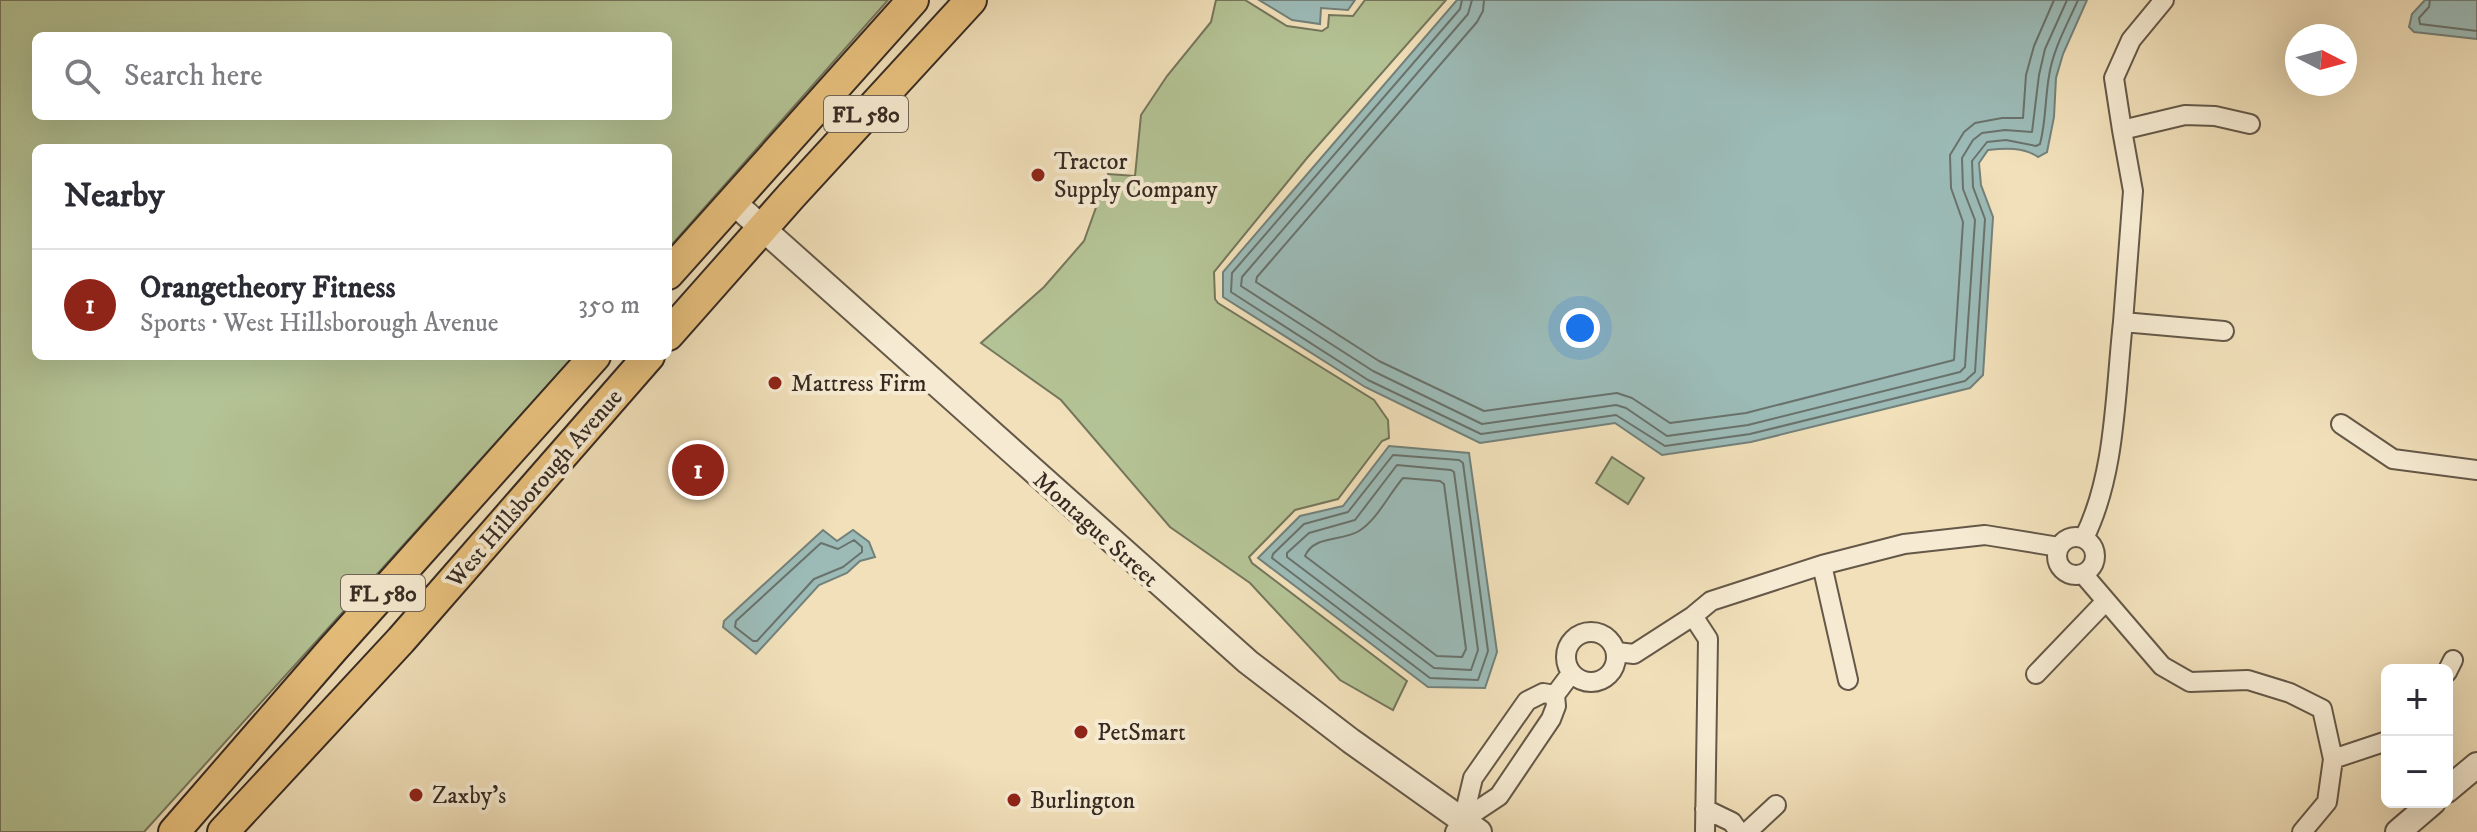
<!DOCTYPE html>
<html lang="en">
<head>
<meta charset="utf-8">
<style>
	:root { --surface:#fff; --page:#f7f7f7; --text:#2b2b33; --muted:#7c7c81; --line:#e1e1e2; --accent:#8f2418 }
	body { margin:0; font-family:"IM FELL DW Pica",serif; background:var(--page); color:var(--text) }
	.controls { position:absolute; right:24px; bottom:24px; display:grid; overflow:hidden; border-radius:12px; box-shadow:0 8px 32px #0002 }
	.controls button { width:72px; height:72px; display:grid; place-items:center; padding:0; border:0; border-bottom:2px solid var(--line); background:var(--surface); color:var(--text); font:40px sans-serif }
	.compass { position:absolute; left:2285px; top:24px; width:72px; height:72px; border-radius:50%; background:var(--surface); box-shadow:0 8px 32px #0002; rotate:96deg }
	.you { position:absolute; left:1580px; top:328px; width:28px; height:28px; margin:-20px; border:6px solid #fff; border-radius:50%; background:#1a73e8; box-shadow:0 0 0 12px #1a73e833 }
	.badge { display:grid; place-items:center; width:52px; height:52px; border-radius:50%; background:var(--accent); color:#fff; font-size:26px; font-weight:700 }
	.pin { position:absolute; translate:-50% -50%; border:4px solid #fff; box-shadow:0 2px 8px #0006 }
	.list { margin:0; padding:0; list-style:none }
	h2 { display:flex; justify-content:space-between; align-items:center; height:104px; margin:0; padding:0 32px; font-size:34px }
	h2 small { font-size:26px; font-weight:400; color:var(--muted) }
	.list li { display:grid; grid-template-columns:52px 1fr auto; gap:24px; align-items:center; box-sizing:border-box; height:112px; padding:0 32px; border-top:2px solid var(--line) }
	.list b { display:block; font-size:30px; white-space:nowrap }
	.list p { margin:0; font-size:26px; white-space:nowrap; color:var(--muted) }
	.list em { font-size:26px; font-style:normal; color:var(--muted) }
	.icon { flex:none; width:44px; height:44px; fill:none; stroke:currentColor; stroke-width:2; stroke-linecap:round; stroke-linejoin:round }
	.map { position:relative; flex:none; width:2477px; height:832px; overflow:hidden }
	.search { position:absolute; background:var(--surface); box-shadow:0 8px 32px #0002; left:32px; top:32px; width:640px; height:88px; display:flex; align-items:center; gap:20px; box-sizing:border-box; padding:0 28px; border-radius:12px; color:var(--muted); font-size:30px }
	.panel { position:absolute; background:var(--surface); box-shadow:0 8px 32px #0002; left:32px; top:144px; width:640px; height:216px; border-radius:12px }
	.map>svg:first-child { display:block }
	.green { fill:#b4c395; stroke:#75765c; stroke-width:2; fill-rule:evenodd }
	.water { fill:#9cbbb7; stroke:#73817b; stroke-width:2 }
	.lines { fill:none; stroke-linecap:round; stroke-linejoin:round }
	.shore { stroke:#69726c; stroke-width:2 }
	.minor-casing { stroke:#655848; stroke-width:22 }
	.tertiary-casing { stroke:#655848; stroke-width:28 }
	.primary-casing { stroke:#362a22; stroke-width:34 }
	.minor { stroke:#f6ebd2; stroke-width:18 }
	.tertiary { stroke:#f6ebd2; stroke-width:24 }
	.primary { stroke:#e8c07d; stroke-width:30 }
	.poi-dot { fill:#8f2418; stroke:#f6ebd2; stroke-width:3 }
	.labels { text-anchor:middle; stroke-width:8; stroke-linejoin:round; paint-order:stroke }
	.shield { fill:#f6ebd2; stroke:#706457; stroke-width:2 }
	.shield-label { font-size:22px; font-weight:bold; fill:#362a22 }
	.poi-label { font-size:24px; fill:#362a22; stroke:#f6ebd2; text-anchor:start }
	.street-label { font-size:24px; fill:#362a22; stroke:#f6ebd2 }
</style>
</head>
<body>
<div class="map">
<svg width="2477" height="832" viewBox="0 0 2477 832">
	<rect width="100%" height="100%" fill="#f1e0ba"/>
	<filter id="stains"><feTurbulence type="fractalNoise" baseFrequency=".0025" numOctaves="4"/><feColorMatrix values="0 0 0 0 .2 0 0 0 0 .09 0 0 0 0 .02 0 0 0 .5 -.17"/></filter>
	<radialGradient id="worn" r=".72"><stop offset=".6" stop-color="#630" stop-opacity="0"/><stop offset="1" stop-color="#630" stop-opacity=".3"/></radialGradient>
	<path class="green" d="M0 0H888L668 249V148H36V356H574L144 832H0ZM36 36H668V116H36Z
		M1216 0H1245L1287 26 1322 31 1328 27 1329 15 1353 16 1365 0H1446L1307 158 1214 272 1215 299 1218 303 1374 400 1388 420 1389 438 1382 441 1338 499 1295 510 1249 557 1252 563 1407 681 1393 710 1340 680 1250 583 1170 527 1061 400 981 343 1044 287 1084 241 1108 174 1135 176 1141 115 1167 76 1211 22Z
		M1612 457 1644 478 1628 504 1596 483Z"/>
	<path class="water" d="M1259 0H1355L1348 10 1321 8 1320 24 1292 20Z
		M1457 0H2087L2063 54 2056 78 2054 117 2047 152 2038 157C2024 147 2005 148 1988 150L1979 163 1981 185 1993 217 1983 375 1970 388 1751 442 1662 455 1615 423 1480 443 1365 387 1223 297V272Z
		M2425 0H2477V39L2414 32 2409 27 2412 14Z
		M1389 446 1469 453 1497 652 1485 688 1428 687 1258 558 1300 516 1343 506Z
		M823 530 837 541 853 530 869 542 875 557 860 561 847 573 819 585 756 654 723 627 724 621Z"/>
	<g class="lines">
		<path class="shore" d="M1462 0 1460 9 1232 273 1231 292 1368 380 1481 434 1616 415 1665 446 1750 434 1965 381 1975 372 1985 219 1973 187 1972 161 1987 142 2006 140 2036 146 2040 144C2046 121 2045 99 2049 76 2053 49 2067 25 2078 0
			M1472 0 1468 14 1242 277 1241 286 1373 371 1482 424 1616 405 1626 408 1667 436 1748 425 1960 372 1965 367 1975 220 1963 189 1962 158 1973 140 1982 133 2005 130 2032 132 2039 75 2045 49 2067 0
			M1484 0 1483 11 1477 22 1257 277 1256 282 1379 361 1484 411 1617 393 1632 398 1670 423 1746 413 1954 360 1963 222 1951 188 1950 155 1964 132 1975 123 2002 118H2023L2026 75 2034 46 2054 0
			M2430 0 2429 7 2419 18 2420 24 2477 31
			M1393 455 1459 460 1463 463 1488 651 1478 680 1430 678 1272 558 1273 554 1304 524 1348 512Z
			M1397 465 1451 470 1454 472 1478 650 1471 670 1434 668 1287 557V553L1309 533 1355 520Z
			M1403 478 1440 481 1444 484 1466 649 1462 657 1437 656 1305 556C1314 535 1341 542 1359 531 1377 520 1389 494 1403 478Z
			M854 540 862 547V552L843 567 814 579 757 641H753L735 627 736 621 821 543 838 549Z"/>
		<defs>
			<path id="minor" d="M2164 0 2131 40 2114 78 2122 130 2185 115 2215 116 2250 124
				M2122 130 2133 191 2123 322 2224 331
				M2341 424 2393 459 2477 470
				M2057 556a19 19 0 1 1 38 0a19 19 0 1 1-38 0Z
				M2084 538C2116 474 2115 393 2123 322
				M2083 574 2162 666 2190 682 2248 680 2290 693 2322 709 2333 759
				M1693 616 1708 639 1705 832
				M1566 657a25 25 0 1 1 50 0a25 25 0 1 1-50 0Z
				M1617 652 1634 654 1693 616 1711 601 1822 565
				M2447 672 2453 660
				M2036 674 2105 602
				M1848 680 1822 565 1904 544 1985 535 2059 547
				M1705 809 1732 822 1739 832
				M1463 820 1499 796 1551 719 1556 706 1555 695 1570 675
				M1455 832 1463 820 1473 778 1527 701 1543 693 1555 695
				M1747 832 1776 805
				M2302 832 2327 802 2333 759 2387 741"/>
			<path id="tertiary" d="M733 202 1248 662 1351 741 1479 832
				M2447 790 2477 765
				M2398 832 2433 802"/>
			<path id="primary" d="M668 274 913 0
				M668 335 791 196 971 0
				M174 832 332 650 595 356
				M223 832 401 640 649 356"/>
		</defs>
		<use href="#minor" class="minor-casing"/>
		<use href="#tertiary" class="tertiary-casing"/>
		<use href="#primary" class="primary-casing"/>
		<use href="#minor" class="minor"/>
		<use href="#tertiary" class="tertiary"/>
		<use href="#primary" class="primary"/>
	</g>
	<g class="poi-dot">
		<circle cx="1038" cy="175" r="8"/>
		<circle cx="775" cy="383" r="8"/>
		<circle cx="1081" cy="732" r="8"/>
		<circle cx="416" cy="795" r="8"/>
		<circle cx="1014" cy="800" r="8"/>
	</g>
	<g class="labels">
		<g class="shield">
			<rect x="824" y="96" width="84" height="36" rx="6"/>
			<rect x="341" y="575" width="84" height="36" rx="6"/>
		</g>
		<g class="shield-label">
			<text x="866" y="122">FL 580</text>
			<text x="383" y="601">FL 580</text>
		</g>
		<g class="poi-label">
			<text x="1054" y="169">Tractor<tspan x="1054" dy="28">Supply Company</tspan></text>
			<text x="791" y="391">Mattress Firm</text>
			<text x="1097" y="740">PetSmart</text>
			<text x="432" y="803">Zaxby's</text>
			<text x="1030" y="808">Burlington</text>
		</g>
		<g class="street-label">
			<text transform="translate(534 488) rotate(-49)" y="8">West Hillsborough Avenue</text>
			<text transform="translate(1096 529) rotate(42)" y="8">Montague Street</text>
		</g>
	</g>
	<rect width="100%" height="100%" filter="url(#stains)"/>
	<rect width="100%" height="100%" fill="url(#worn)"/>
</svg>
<div class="controls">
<button>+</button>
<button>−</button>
</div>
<svg class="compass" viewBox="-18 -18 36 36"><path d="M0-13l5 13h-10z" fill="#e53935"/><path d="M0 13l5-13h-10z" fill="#7c7c81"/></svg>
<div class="you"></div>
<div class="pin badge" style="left:698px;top:470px">1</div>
<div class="search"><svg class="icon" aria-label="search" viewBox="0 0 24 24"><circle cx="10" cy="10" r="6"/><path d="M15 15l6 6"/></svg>Search here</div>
<section class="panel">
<h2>Nearby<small></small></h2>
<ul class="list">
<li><span class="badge">1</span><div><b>Orangetheory Fitness</b><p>Sports · West Hillsborough Avenue</p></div><em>350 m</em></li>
</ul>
</section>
</div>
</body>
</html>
